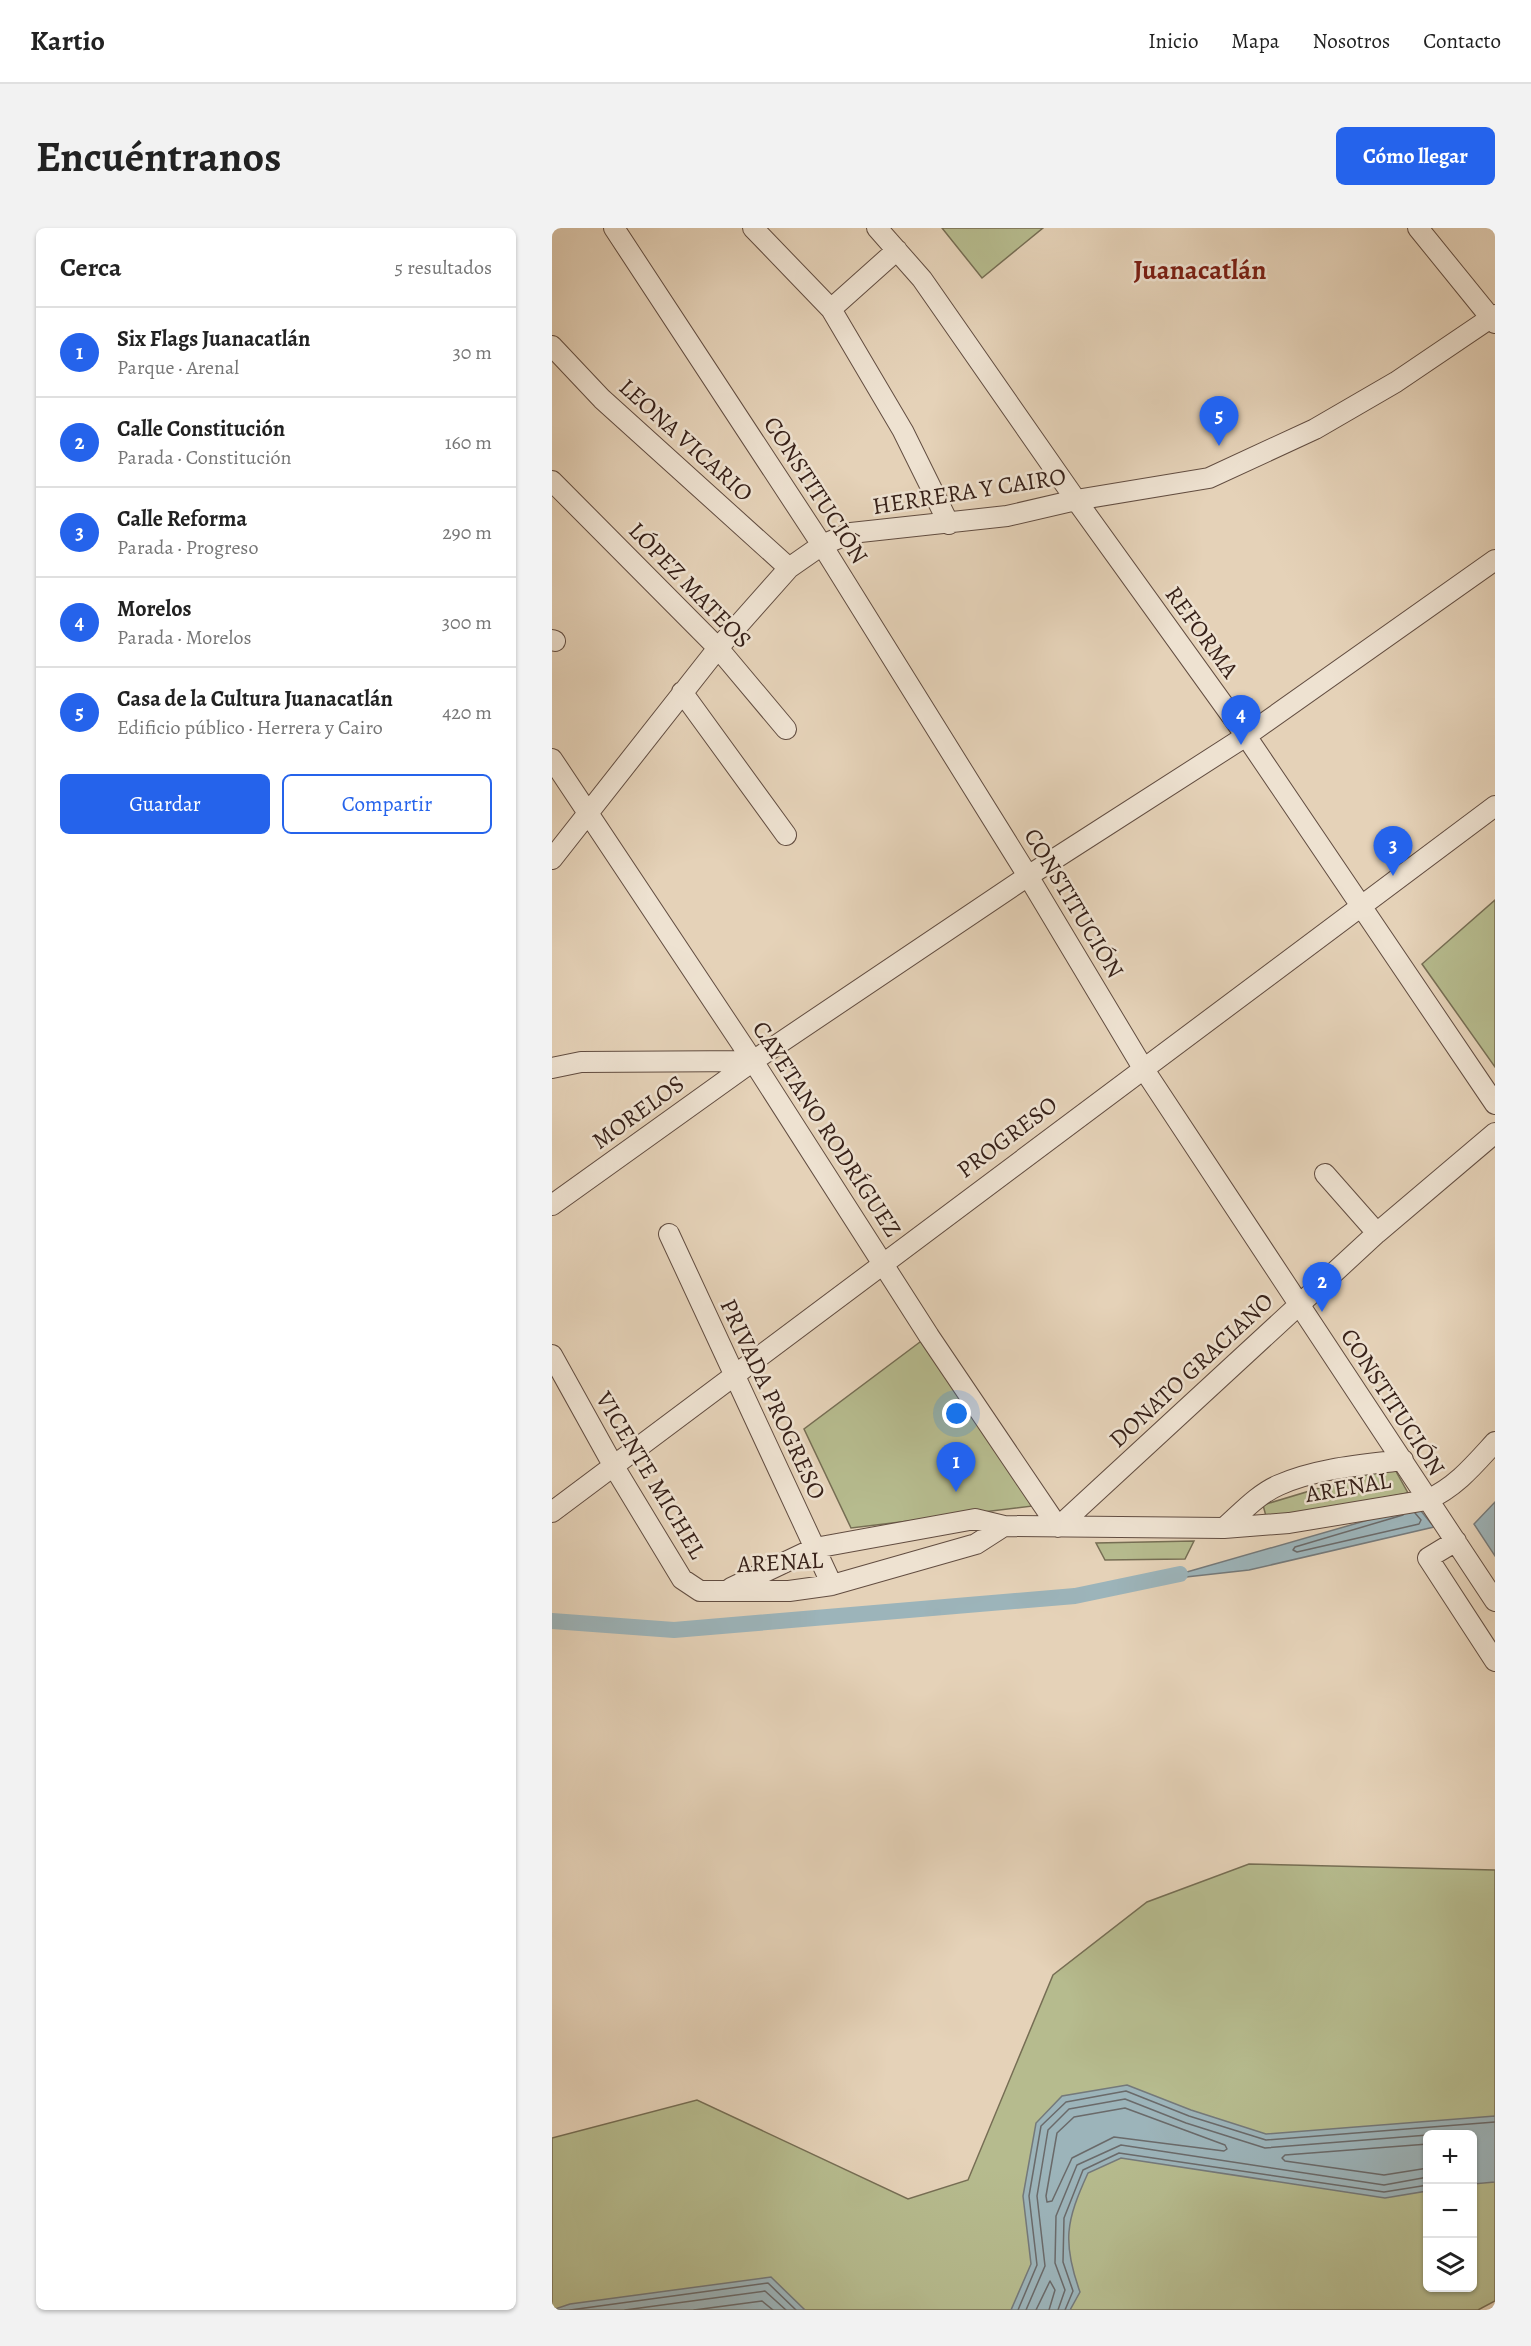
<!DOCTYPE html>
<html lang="es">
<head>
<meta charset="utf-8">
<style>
	:root { --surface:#fff; --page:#f2f2f2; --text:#222; --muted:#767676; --line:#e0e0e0; --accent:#2563eb }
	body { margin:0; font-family:Alegreya,serif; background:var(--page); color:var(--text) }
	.controls { position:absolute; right:18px; bottom:18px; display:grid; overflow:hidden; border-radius:9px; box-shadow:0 2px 4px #0004 }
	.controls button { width:54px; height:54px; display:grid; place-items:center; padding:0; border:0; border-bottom:2px solid var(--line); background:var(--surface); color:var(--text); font:30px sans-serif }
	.you { position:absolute; left:405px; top:1186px; width:21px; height:21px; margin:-15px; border:4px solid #fff; border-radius:50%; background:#1a73e8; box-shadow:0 0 0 9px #1a73e833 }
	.badge { display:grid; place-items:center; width:39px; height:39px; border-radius:50%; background:var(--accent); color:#fff; font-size:20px; font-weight:700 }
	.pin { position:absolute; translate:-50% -50px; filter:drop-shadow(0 2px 3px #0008) }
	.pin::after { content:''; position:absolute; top:32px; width:21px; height:18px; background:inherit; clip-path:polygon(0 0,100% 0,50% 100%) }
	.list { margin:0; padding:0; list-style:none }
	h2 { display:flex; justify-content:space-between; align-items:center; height:78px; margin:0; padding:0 24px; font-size:26px }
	h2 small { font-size:20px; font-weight:400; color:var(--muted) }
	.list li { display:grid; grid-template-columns:39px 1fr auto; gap:18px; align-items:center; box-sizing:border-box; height:90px; padding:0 24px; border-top:2px solid var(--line) }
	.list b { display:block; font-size:22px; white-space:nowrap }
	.list p { margin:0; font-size:20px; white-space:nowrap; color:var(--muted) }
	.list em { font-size:20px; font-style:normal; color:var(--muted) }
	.actions { display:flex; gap:12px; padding:18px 24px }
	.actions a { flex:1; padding:14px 0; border:2px solid var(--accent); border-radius:9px; text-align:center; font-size:21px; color:var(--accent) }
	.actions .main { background:var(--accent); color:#fff }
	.icon { flex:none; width:33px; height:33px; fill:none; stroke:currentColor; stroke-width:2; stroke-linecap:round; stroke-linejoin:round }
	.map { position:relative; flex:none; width:943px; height:2082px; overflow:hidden; border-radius:9px }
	header { display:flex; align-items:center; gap:36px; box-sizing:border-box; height:84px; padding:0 30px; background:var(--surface); border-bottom:2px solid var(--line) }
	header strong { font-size:28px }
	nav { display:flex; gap:33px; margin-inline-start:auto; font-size:21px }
	.intro { display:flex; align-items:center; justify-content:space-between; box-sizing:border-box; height:144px; padding:0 36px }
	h1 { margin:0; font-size:42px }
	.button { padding:15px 27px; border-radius:9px; background:var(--accent); color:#fff; font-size:21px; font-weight:700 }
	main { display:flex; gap:36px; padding:0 36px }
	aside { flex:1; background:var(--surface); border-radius:9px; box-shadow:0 2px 4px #0004 }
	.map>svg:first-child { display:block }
	.green { fill:#b6bb8e; stroke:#766e54; stroke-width:1.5; fill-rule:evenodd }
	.water { fill:#9cb4ba; stroke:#74797a; stroke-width:1.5 }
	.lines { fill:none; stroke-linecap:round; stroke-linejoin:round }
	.shore { stroke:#6a6a6a; stroke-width:1.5 }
	.canal { stroke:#9cb4ba; stroke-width:16 }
	.minor-casing { stroke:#624d41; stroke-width:22 }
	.minor { stroke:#eee2d1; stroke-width:20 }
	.labels { text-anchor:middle; stroke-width:5; stroke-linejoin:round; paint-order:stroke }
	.street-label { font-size:24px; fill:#372119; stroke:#eee2d1 }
	.quarter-label { font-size:27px; font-weight:bold; fill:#7a1f14; stroke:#eee2d1 }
</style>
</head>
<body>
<header>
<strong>Kartio</strong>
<nav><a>Inicio</a><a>Mapa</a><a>Nosotros</a><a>Contacto</a></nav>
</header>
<div class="intro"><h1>Encuéntranos</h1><a class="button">Cómo llegar</a></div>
<main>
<aside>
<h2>Cerca<small>5 resultados</small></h2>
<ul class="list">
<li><span class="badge">1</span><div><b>Six Flags Juanacatlán</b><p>Parque · Arenal</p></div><em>30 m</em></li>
<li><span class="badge">2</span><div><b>Calle Constitución</b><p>Parada · Constitución</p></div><em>160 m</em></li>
<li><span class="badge">3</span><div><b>Calle Reforma</b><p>Parada · Progreso</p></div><em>290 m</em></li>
<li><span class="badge">4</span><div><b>Morelos</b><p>Parada · Morelos</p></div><em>300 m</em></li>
<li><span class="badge">5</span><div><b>Casa de la Cultura Juanacatlán</b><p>Edificio público · Herrera y Cairo</p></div><em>420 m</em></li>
</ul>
<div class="actions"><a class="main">Guardar</a><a>Compartir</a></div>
</aside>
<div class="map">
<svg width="943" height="2082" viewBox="0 0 943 2082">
	<rect width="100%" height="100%" fill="#e5d2b8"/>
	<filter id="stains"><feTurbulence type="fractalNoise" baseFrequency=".00333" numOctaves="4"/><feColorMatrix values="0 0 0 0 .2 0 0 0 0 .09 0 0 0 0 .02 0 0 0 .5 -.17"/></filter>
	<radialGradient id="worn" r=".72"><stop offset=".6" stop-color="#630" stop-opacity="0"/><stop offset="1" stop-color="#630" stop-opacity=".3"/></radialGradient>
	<path class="green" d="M390 0H491L430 50Z
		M943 672V839L870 736Z
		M372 1111 481 1278 299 1300 252 1201Z
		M841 1238 856 1265 715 1292 711 1277Z
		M642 1313 633 1331 553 1332 544 1315Z
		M697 1636 943 1642V2073L926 2082H0V1910L145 1872 356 1971 416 1952 501 1747 595 1674ZM876 1906H920V2060H876Z"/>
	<path class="water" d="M943 1274V1328L922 1296Z
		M865 1278 882 1299 697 1342 607 1352Z
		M575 1857 639 1882 714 1906 943 1888V1954L921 1956 920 1906H876L875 1963 833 1970 569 1930 536 1945C514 1993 510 2014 528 2064L518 2082H459L479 2036 471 1968 484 1895 510 1868Z
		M219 2049 253 2082H0L18 2076Z"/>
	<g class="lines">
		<path class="shore" d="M851 1287 743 1319 741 1322 745 1324 867 1296 869 1292 863 1285
			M573 1880 673 1917 675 1921 672 1923 562 1909 520 1930 500 1973 495 1974 494 1968 505 1905 522 1889Z
			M876 1916 733 1927 730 1930 733 1933 832 1947 876 1940
			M18 2082 216 2055 244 2082
			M73 2082 213 2063 234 2082
			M142 2082 210 2073 221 2082
			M466 2082 485 2037 477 1968 489 1898 514 1874 574 1863 637 1888 714 1912 943 1894
			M474 2082 493 2038 485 1968 496 1902 517 1881 573 1871 634 1895 713 1920 876 1907
			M484 2082 498 2053 503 2062 497 2082
			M506 2082 513 2062 503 2035 504 1988 525 1937 569 1917 832 1957 876 1949
			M513 2082 521 2063 511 2034 512 1990 531 1942 567 1925 832 1964 876 1957"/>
		<path class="canal" d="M0 1393 122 1402 523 1368 628 1346"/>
		<defs>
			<path id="minor" d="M62 0 270 317 476 648 591 840 943 1373
				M201 0 279 81 351 203 397 296
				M325 0 370 51 524 272 694 508 943 876
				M866 0 943 95
				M279 81 345 22
				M0 118 50 171 237 340
				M0 253 166 420 234 501
				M0 412 3 413
				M130 464 234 607
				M0 531 201 833 377 1108 506 1299 825 1005 943 905
				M0 631 166 420 237 340 270 317 299 305 455 288 524 272 657 250 763 201 844 154 943 87
				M0 840 29 834 201 833
				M773 946 825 1005
				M0 977 201 833 476 648 694 508 943 332
				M117 1006 280 1357
				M0 1127 61 1237 130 1351 148 1363H237L280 1357 424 1316 452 1298
				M851 1232C810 1237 766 1240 727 1257 706 1266 689 1285 672 1300L737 1295 875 1272C904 1259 922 1237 943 1214
				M0 1284 943 578
				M904 1313 876 1330 943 1433
				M179 1360 263 1320 423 1291 452 1298 672 1300"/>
		</defs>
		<use href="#minor" class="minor-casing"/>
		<use href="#minor" class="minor"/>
	</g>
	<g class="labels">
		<g class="street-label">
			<text transform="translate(134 212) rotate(42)" y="8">LEONA VICARIO</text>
			<text transform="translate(264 262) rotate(57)" y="8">CONSTITUCIÓN</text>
			<text transform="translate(417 263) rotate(-9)" y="8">HERRERA Y CAIRO</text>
			<text transform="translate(138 357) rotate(46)" y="8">LÓPEZ MATEOS</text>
			<text transform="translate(650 404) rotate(54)" y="8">REFORMA</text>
			<text transform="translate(522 675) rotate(59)" y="8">CONSTITUCIÓN</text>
			<text transform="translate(86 884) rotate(-36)" y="8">MORELOS</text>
			<text transform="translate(275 901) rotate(57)" y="8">CAYETANO RODRÍGUEZ</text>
			<text transform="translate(455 909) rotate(-37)" y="8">PROGRESO</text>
			<text transform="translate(639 1142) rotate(-43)" y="8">DONATO GRACIANO</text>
			<text transform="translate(221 1171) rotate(65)" y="8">PRIVADA PROGRESO</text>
			<text transform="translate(841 1174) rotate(57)" y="8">CONSTITUCIÓN</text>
			<text transform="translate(99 1247) rotate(59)" y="8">VICENTE MICHEL</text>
			<text transform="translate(796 1259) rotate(-10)" y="8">ARENAL</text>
			<text transform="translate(228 1334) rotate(-3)" y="8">ARENAL</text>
		</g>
		<g class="quarter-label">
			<text x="648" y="51">Juanacatlán</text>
		</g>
	</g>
	<rect width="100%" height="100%" filter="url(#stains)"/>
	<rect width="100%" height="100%" fill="url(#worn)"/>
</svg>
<div class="controls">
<button>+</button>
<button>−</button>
<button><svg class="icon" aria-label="layers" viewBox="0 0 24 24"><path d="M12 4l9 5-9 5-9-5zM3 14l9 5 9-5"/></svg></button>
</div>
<div class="you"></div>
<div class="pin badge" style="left:404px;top:1264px">1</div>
<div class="pin badge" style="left:770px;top:1084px">2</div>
<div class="pin badge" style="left:841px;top:648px">3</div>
<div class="pin badge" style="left:689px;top:517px">4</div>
<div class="pin badge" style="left:667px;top:218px">5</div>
</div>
</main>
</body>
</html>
